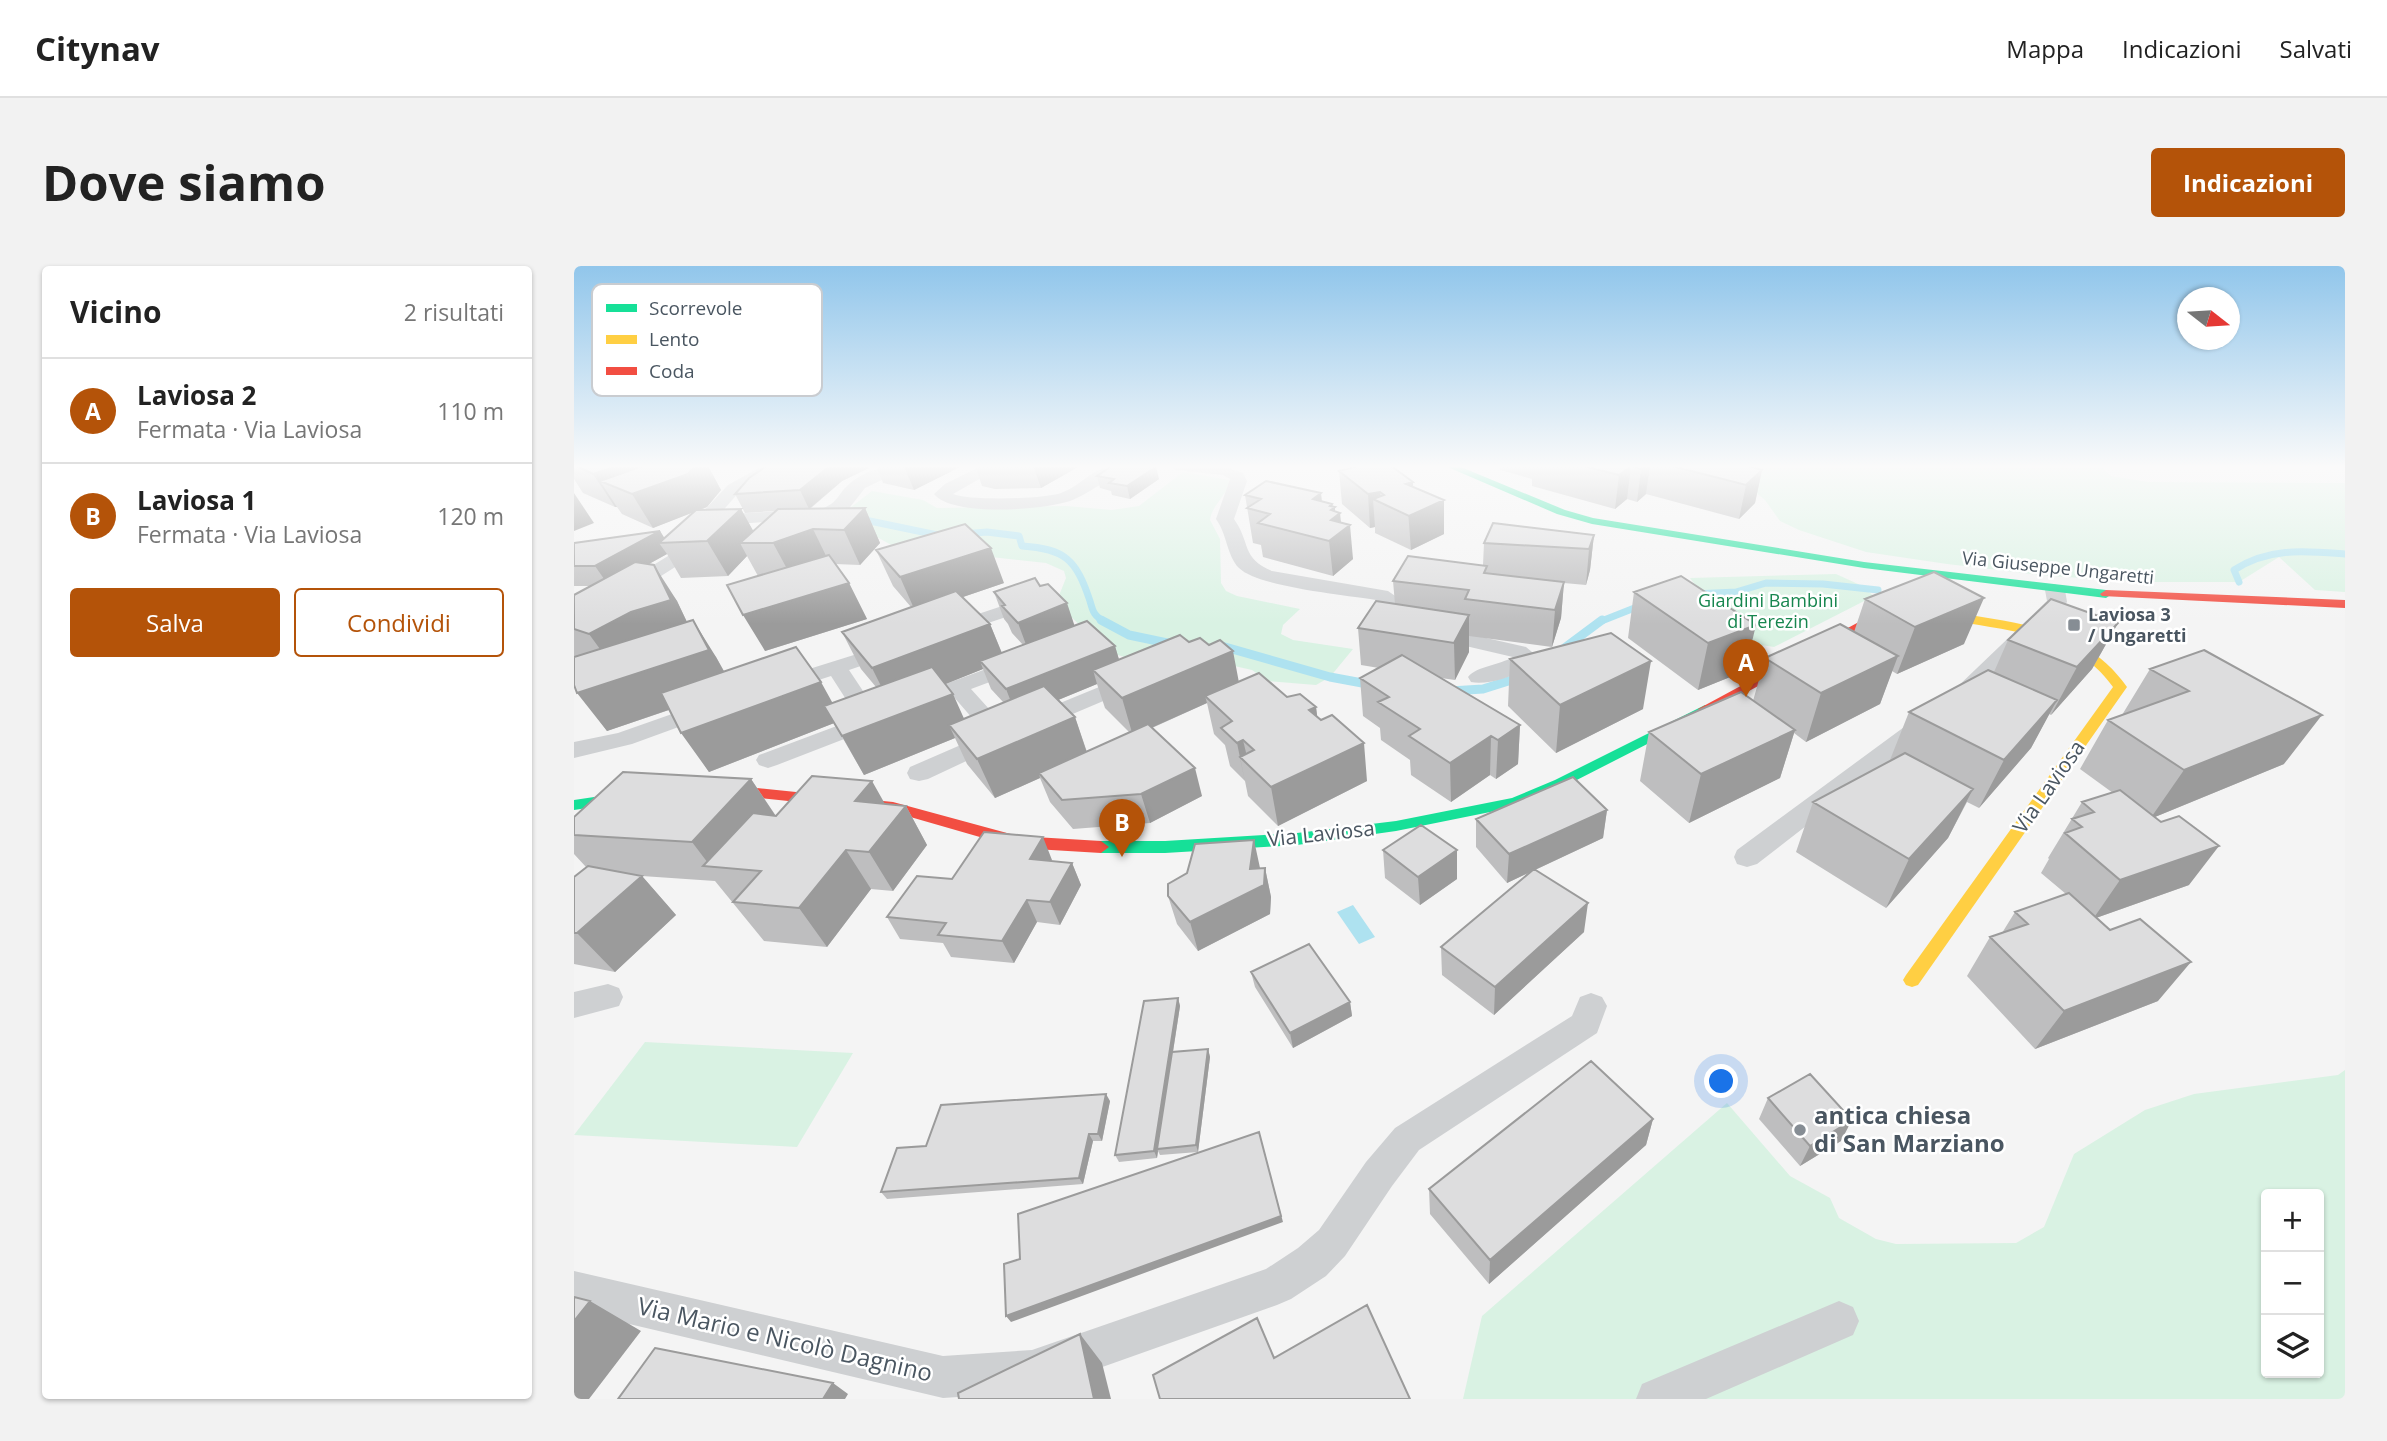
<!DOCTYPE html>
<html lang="it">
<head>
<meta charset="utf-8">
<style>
	:root { --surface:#fff; --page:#f2f2f2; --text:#222; --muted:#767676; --line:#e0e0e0; --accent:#b45309 }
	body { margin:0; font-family:"Open Sans",sans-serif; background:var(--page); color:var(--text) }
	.controls { position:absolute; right:21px; bottom:21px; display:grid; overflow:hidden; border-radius:7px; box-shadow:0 2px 5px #0004 }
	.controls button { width:63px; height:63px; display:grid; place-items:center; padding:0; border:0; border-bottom:2px solid var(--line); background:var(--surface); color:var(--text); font:35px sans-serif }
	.compass { position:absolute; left:1603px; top:21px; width:63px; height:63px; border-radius:50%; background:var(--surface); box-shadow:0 2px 5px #0004; rotate:107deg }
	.you { position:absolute; left:1148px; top:816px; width:24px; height:24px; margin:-18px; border:5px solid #fff; border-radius:50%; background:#1a73e8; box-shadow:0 0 0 10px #1a73e833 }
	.badge { display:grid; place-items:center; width:46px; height:46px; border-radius:50%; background:var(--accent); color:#fff; font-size:23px; font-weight:700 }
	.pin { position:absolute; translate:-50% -58px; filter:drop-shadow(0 2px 4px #0008) }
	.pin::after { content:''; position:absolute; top:37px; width:24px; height:21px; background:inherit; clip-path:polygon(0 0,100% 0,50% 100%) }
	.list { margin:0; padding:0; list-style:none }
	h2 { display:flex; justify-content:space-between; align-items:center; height:91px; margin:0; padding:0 28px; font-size:30px }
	h2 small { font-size:23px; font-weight:400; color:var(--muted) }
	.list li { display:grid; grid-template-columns:46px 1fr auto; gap:21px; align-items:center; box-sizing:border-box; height:105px; padding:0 28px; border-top:2px solid var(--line) }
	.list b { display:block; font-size:26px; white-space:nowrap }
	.list p { margin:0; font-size:23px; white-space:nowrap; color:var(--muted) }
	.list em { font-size:23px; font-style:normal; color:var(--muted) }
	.actions { display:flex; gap:14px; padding:21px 28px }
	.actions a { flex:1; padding:16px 0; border:2px solid var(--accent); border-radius:7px; text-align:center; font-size:24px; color:var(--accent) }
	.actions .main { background:var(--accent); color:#fff }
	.icon { flex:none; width:38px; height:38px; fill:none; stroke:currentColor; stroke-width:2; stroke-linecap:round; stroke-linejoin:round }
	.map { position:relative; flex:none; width:1771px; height:1133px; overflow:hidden; border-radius:7px }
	header { display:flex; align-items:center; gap:42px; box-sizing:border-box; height:98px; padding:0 35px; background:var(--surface); border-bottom:2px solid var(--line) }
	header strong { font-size:33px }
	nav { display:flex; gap:38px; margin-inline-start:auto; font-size:24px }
	.intro { display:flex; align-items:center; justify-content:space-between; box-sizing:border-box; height:168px; padding:0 42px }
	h1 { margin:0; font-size:49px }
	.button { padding:18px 32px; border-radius:7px; background:var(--accent); color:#fff; font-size:24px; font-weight:700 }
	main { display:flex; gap:42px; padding:0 42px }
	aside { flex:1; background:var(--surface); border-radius:7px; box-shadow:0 2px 5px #0004 }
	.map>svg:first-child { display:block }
	.green { fill:#d9f2e3; fill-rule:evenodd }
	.water { fill:#aee2f0 }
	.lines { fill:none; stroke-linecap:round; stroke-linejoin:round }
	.stream-far1 { stroke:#aee2f0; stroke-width:7 }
	.stream { stroke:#aee2f0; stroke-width:9 }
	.street { fill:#ced0d2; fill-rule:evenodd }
	.fast { fill:#16e098; fill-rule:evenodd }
	.slow { fill:#ffcf43; fill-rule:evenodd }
	.jam { fill:#f24e42; fill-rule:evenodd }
	.wall { fill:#bebebf; fill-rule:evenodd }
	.shaded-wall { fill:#9b9b9b }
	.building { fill:#ddddde; stroke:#9b9b9b; stroke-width:2 }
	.poi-dot { fill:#868d94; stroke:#fff; stroke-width:2.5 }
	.labels { text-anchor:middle; stroke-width:5; stroke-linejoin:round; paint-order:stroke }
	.far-street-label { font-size:18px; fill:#4a5661; stroke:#fff }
	.far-park-label { font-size:18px; fill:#17864f; stroke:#fff }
	.far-poi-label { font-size:18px; font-weight:bold; fill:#4a5661; stroke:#fff; text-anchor:start }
	.street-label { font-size:21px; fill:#4a5661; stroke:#fff }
	.near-poi-label { font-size:24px; font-weight:bold; fill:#4a5661; stroke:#fff; text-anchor:start }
	.near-street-label { font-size:24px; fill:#4a5661; stroke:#fff }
	.key { fill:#fff; stroke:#c9ccd0; stroke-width:2 }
	.key-label { font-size:19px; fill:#4a5661 }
</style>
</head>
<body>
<header>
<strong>Citynav</strong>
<nav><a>Mappa</a><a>Indicazioni</a><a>Salvati</a></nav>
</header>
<div class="intro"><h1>Dove siamo</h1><a class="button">Indicazioni</a></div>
<main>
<aside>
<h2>Vicino<small>2 risultati</small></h2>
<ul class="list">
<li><span class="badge">A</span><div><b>Laviosa 2</b><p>Fermata · Via Laviosa</p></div><em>110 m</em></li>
<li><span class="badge">B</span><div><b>Laviosa 1</b><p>Fermata · Via Laviosa</p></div><em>120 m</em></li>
</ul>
<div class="actions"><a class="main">Salva</a><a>Condividi</a></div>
</aside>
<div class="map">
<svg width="1771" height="1133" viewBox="0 0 1771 1133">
	<rect width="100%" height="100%" fill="#f4f4f4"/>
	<path class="green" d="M1097 199H1525L1537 210 1574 216 1771 217V326L1741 324 1705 291 1665 316H1571L1476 310 1373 298 1292 286 1225 264 1206 255 1191 234 1180 225Z
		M609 206 655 214C654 230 638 238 636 254L646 273 647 317 652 325 663 330 726 343 709 359 707 368 719 374 779 383 756 411 742 419 694 415 678 404 647 397 581 401 544 389 522 374 482 337 492 312 490 305 472 297 319 280 303 271 157 266 259 255 298 225 349 234 363 242 492 240 538 244 565 240Z
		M1262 308 1284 318 1300 330 1200 381 1175 377 1146 352 1116 312Z
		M71 776 279 787 223 881 0 869Z
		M1771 804V1133H889L908 1050 1153 837 1216 910 1256 932 1265 952 1302 973 1322 978 1442 977 1470 961 1500 888 1571 844 1620 828 1764 809ZM1692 928H1745V1107H1692Z"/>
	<path class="water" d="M779 639 801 671 785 678 763 646Z"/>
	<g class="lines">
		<path class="stream-far1" d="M283 255 291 254 368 270
			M389 268 413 266 445 270 448 280C491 283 502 293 516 335 519 346 520 350 531 356
			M1665 316 1660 304C1695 281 1731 285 1771 288
			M1120 328 1162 326 1192 317 1249 318 1304 324
			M1025 356 1068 339"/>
		<path class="stream" d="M527 354 555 369 598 378
			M644 379 756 411 799 419
			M985 386 1028 354
			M876 425 909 423 947 411"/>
		<path class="street" d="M190 199H211L166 225 145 249 250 242C261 237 263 232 270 223 289 203 313 199 339 199L291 222 273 245 259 251 137 260 120 289 7 361 0 363V348L107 282 127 248 154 219Z
			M409 199H430L379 228C395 235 470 233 487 227 513 217 517 199 550 199 538 212 512 229 496 235 469 244 378 251 360 228L371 218Z
			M594 199H646L669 207 673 215 660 253C677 277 667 292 698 305L814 325 827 334 824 352 952 381 964 391C953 407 916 420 897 416L894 411C903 400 926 399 939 391L810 361 800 352 805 346 807 337 802 334C772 329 684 321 665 302 653 290 653 268 642 253L656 213 649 209 602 204Z
			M1481 318 1491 324 1493 336 1490 340 1396 434H1380L1377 429 1380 424 1473 335 1471 324Z
			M461 329 471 335 468 339 378 369 371 367 368 363 371 359Z
			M315 378 322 380 326 384 322 388 275 404 303 446 309 448 313 453 309 458 203 499 194 502 185 499 182 494 185 489 284 452 257 410 208 426 200 424 197 419 200 414Z
			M445 391 453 392 456 397 453 402 397 423 435 465 439 470 435 475 354 513 345 515 336 513 333 507 336 501 412 468 379 430 344 443 336 441 333 436 336 431Z
			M552 410 560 412 563 417 560 422 468 461H452L448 456 452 451Z
			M135 435 143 437 146 442 143 447 58 478 0 492V476L44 467Z
			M1349 451 1357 453 1361 458 1357 463 1183 598 1173 601 1163 598 1160 591 1163 584 1341 453Z
			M34 718 45 722 49 731 45 740 0 752V726Z
			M1017 727 1028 731 1033 740 1023 767 845 884 818 920 771 990 752 1010 717 1033 703 1039 458 1126 369 1132 0 1045V1005L369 1090 458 1084 692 1003 724 982 745 964 792 896 821 862 998 750 1006 731Z
			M1265 1035 1279 1041 1285 1055 1279 1069 1132 1133H1062L1068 1118Z"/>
		<path class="fast" d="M869 199H882L991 244 1019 252 1290 296 1532 324 1538 328 1532 332 1290 302 1018 258 983 248Z
			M1131 439 1136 440 1138 443 1136 446 991 520 941 541 822 565 723 579 591 587H527L519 581 527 575H591L723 567 822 555 938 532 981 514Z
			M67 524 75 529 72 533 0 544V534Z"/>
		<path class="slow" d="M1376 346C1443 357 1511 361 1553 421L1344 719 1338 721 1332 719 1329 714 1332 709 1539 421C1500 365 1432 366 1372 353L1370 350Z"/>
		<path class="jam" d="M1532 324 1771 334V342L1528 330 1526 328Z
			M1345 341 1376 346 1382 350 1376 354 1345 349 1314 350 1136 446H1126L1124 443 1307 344Z
			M135 517 319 536 444 570 527 575 535 581 527 587 444 582 319 546 130 526 128 522 130 518Z"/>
	</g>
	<path class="wall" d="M0 199H136L134 200 147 224 133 241 126 244 167 243 179 265 201 245 171 247 161 228 194 199H294L295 202 268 215 236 243 291 242 306 277 286 299 261 298 275 317 293 353 191 385 184 310 173 290 154 310 107 312 93 288 75 298 103 335 113 356 142 391 150 405 259 437 302 421 287 403 268 366 337 341 319 320 302 284 430 317 389 331 416 358 428 387 449 379 438 367 434 358 430 353 420 326 466 320 500 359 541 380 545 394 665 416 742 441 743 451 793 515 704 560 674 530 671 515 656 500 651 479 640 468 633 437 578 462 628 530 576 557 499 563 476 536 466 512 421 532 393 498 381 472 290 509 260 457 135 506 95 444 33 465 0 419V329L17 320H0V277L86 265 90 272 119 246 79 262 48 248 43 241H41L9 227 0 213ZM409 403 417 423 430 437 390 453 371 418ZM523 418 531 442 555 466 513 486 501 451 484 434Z
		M302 199H399L396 201 388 200 340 224 309 217Z
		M401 199H504V201L467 222 421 223 408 220Z
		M926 199H1171L1188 204 1181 237 1165 253 1072 228 1063 236 1053 233 1041 243 958 220V213L926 204Z
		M765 205 839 216V221L870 234V268L837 284 801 267V261L796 262 768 238Z
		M523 210 585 213 556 233 538 229 537 225 526 222Z
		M671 229 748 235 758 238 761 246 767 256 779 293 759 310 689 291 687 279 679 277Z
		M1020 269 1016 304 1012 319 990 317 987 352 978 381 895 370V386L881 414 867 412 946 459 944 498 922 513 916 509 877 536 837 509 836 494 807 474 806 462 789 450 786 412 805 402 787 399 784 362 821 338 819 315 909 299 910 277Z
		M1107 310 1171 405 1124 424 1054 372 1060 326Z
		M1291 333 1390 378 1323 408 1318 405 1306 438 1232 476 1220 467 1206 512 1115 557 1066 515 1075 466 1179 435 1191 392 1280 366Z
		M1544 357 1518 403 1477 449 1475 448 1457 482 1405 542 1393 536 1374 572 1312 642 1222 586 1239 536 1317 495 1316 494 1335 446 1420 406 1434 374Z
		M1630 384 1710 498 1581 551 1615 619 1522 652 1584 735 1461 783 1393 710 1416 671 1428 667 1441 646 1492 628 1467 607 1475 593 1474 592 1508 536 1539 527 1506 503 1534 454 1548 449 1576 403Z
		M936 393 1069 443 982 487 934 440Z
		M177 513 202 550 311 538 332 540 353 579 319 625 297 623 253 681 190 675 141 615 68 610 102 649 41 706 0 698V611L12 601 0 588V551Z
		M1033 544 1029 572 961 604 1010 666 920 749 868 709 867 681 956 606 933 617 902 581V553Z
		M809 584 883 613 846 639 811 612Z
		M478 594 477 595 498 597 507 619 486 659 463 656 440 697 377 691 369 677 326 673 313 651 378 613Z
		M686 602H691L697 631 696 648 624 685 603 658 594 630Z
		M677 706 776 736 778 750 719 782 681 721Z
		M604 732 606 740 599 786 634 783 636 791 624 886 586 889 584 885 583 892 545 896 541 889Z
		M1194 832 1267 875 1226 900 1185 853Z
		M536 835 528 875H519L509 918 313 933 307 926 352 880Z
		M1079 853 1072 879 915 1018 856 948 855 923Z"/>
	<path class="shaded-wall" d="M38 199H136L134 200 147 224 133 241 79 262 58 228 26 215 43 241H41L19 208Z
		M257 199H294L295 202 268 215 235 243 226 224Z
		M332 199H388V200L340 224 330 200Z
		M459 199H504V201L467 222Z
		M1072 199H1076L1072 228 1063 236 1067 203Z
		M1057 200 1053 233 1041 243 1045 209Z
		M582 201 585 213 556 233 553 220Z
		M1188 204 1181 237 1165 253 1172 219Z
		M839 216 840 248 870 234V268L837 284 832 218Z
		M806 226 807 237 799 233 801 261 796 262 794 228Z
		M0 227 20 257 0 265Z
		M747 227 751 261 739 233Z
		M758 238 759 243 761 241V251L766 247 768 265 776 259 779 293 759 310 755 275 756 240Z
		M291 242 306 277 286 299 270 264Z
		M167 243 186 277H166L173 290 154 310 133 275Z
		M239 263 256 298 218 312 199 277Z
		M86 265 93 276 85 277 93 288 35 320 21 300Z
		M1020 269 1016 304 1012 319 1015 283Z
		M417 282 430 317 342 347 326 311Z
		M80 299 103 335 120 371 42 405 15 368Z
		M990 316 987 352 978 381 981 344Z
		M275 317 293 353 191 385 169 349Z
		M1410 332 1390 378 1323 408 1341 361Z
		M493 337 502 364 454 384 444 357Z
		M895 349V386L881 414 880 377Z
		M119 354 142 391 159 422 33 465 3 427Z
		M1544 357 1518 403 1477 449 1503 401Z
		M416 358 431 395H406L409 403 317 440 298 402Z
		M1182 359 1171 405 1124 424 1134 377Z
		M541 380 549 407 519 404 523 418 443 451 432 423Z
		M659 385 666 422 631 430 633 437 559 470 548 432Z
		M1324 390 1306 438 1232 476 1247 427Z
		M1077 395 1069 443 982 487 986 439Z
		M247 416 268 454 135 506 107 467Z
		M379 428 396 466 375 459 381 472 290 509 268 470Z
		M1483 434 1457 482 1405 542 1430 494Z
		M742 441 747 480 735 444Z
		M1748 449 1710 498 1576 553 1610 504Z
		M501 451 514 490 465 507 466 512 421 532 403 493Z
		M946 459 944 498 922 513 924 474Z
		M1221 464 1206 512 1115 557 1127 508Z
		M917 470 916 509 877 536 876 497Z
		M669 474 675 499 666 491 671 516 663 477Z
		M790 477 793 515 704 560 697 521Z
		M621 502 628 530 576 557 567 528Z
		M177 513 203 552 137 601 118 576Z
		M298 515 320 554 281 535Z
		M1399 523 1374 572 1312 642 1335 593Z
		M332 540 353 579 319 625 295 586Z
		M1033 544 1029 572 933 617 935 588Z
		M469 571 478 594 466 615 456 593Z
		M680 574 686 602H691L697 631 696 648 624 685 616 656 676 603Z
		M1645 580 1615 619 1519 653 1546 614Z
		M272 584 297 623 253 681 225 642Z
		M883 584V613L846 639 844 611Z
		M498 597 507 619 486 659 476 636Z
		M68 610 102 649 41 706 3 667Z
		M453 634 463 656 440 697 428 675Z
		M1014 637 1010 666 920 749 921 721Z
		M1617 696 1584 735 1461 783 1490 745Z
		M604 732 606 740 584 882 583 883 584 885 583 892 580 885Z
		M776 736 778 750 719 782 716 767Z
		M634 783 636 791 624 886 622 879Z
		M532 828 536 835 528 875 524 868Z
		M1079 853 1072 879 915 1018 916 994Z
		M1278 854 1267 875 1226 900 1236 880Z
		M685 866 709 956 437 1056 432 1050Z
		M515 868 519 875 509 918 505 912Z
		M16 1035 67 1065 15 1133H0V1055Z
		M506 1068 528 1097 537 1133H520Z
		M259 1117 274 1128 271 1133H249Z"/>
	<path class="building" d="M0 199H46L19 208Z
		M71 199H122L114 208 58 228 26 215Z
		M194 199H257L226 224 161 228 175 212Z
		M539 199H566L582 201 553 220 535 217 540 213 523 210Z
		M789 199H816L839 216 832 218 870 234 835 250 799 233 810 229 806 226 794 228 765 205Z
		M1006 199H1072L1067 203 1057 200 1045 209Z
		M1094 199H1171L1188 204 1172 219Z
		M692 215 747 227 739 233 758 238 756 240 761 241 757 244 766 247 757 254 776 259 755 275 684 257 696 248 673 242 687 233 671 229Z
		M291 242 270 264 239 263 199 277H166L204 243Z
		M167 243 133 275 85 277 122 244Z
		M919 257 1020 269 1015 283 910 277Z
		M391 258 417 282 326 311 302 284Z
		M86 265 21 300H0V277Z
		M255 289 275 317 169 349 153 319Z
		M834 290 913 300 910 307 990 316 981 344 891 333 895 324 819 315Z
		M61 296 80 299 97 334 57 346 15 368 0 363V329Z
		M1360 306 1410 332 1341 361 1291 333Z
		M1107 310 1182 359 1134 377 1060 326Z
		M461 312 466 320 474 318 493 337 444 357 428 340 431 339 420 326Z
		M382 325 416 358 298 402 268 366Z
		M1477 333 1544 357 1503 401 1434 374Z
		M802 335 895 349 880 377 784 362Z
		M119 354 135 384 3 427 0 419V391Z
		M513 355 541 380 432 423 406 395Z
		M1266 358 1324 390 1247 427 1191 392Z
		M1037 367 1077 395 986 439 936 393Z
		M606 369 615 376 626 372 635 379 646 374 659 385 548 432 519 404Z
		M222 381 247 416 107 467 87 427Z
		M1630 384 1748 449 1610 504 1534 454 1615 425 1576 403Z
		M828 389 946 459 924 474 917 470 876 497 835 470 846 463 804 436 815 431 786 412Z
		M358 401 379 428 268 470 250 440Z
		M1414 404 1483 434 1430 494 1335 446Z
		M685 407 713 431 726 428 742 441 735 444 747 454 758 449 790 477 697 521 666 491 680 484 669 474 663 477 647 462 658 455 631 430Z
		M470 420 501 451 403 493 375 459Z
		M1167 426 1221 464 1127 508 1075 466Z
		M574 458 621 502 567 528 488 534 465 507Z
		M1331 487 1399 523 1335 593 1239 536Z
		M49 506 177 513 118 576 0 569V551Z
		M238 510 298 515 281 535 332 540 295 586 272 584 225 642 159 636 187 605 129 600 179 547 202 550Z
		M999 511 1033 544 935 588 902 553Z
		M1546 524 1587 556 1605 550 1645 580 1546 614 1491 567 1508 561 1498 553 1520 546 1508 536Z
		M847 559 883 584 844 611 809 584Z
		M410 566 469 571 456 593 498 597 476 636 453 634 428 675 364 669 372 657 313 651 343 610 378 613Z
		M680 574 676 603 691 602 690 619 616 656 594 630V618L613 607 621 578Z
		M14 600 68 610 3 667H0V611Z
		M960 603 1014 637 921 721 867 681Z
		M1495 627 1536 664 1566 653 1617 696 1490 745 1416 671 1454 658 1441 646Z
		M735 678 776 736 716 767 677 706Z
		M604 732 580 885 541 889 570 735Z
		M634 783 622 879 583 883 598 786Z
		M1017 795 1079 853 916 994 855 923Z
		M1236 808 1278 854 1236 880 1194 832Z
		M532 828 524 868H515L505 912 307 926 323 882 352 880 367 839Z
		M685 866 707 950 432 1050 430 998 446 993 444 948Z
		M0 1031 16 1035 0 1055Z
		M793 1039 836 1133H586L579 1109 683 1052 700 1092Z
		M506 1068 520 1133H385L384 1127Z
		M81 1082 259 1117 249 1133H44Z"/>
	<linearGradient id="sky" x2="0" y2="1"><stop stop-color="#91c6eb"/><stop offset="0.56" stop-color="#fafafa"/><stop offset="1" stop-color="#fafafa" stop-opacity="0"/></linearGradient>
	<rect width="1771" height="358" fill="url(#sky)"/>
	<g class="poi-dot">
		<rect x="1493" y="352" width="14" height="14" rx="3.5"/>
		<circle cx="1226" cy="864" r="7"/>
	</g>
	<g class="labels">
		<g class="far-street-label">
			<text transform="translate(1484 302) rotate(6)" y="6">Via Giuseppe Ungaretti</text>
		</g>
		<g class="far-park-label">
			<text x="1194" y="341">Giardini Bambini<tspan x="1194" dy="21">di Terezin</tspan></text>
		</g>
		<g class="far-poi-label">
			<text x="1514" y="355">Laviosa 3<tspan x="1514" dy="21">/ Ungaretti</tspan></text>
		</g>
		<g class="street-label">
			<text transform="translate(1475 521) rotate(-55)" y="7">Via Laviosa</text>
			<text transform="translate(747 568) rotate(-6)" y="7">Via Laviosa</text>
		</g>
		<g class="near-poi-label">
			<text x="1240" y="858">antica chiesa<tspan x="1240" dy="28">di San Marziano</tspan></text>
		</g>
		<g class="near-street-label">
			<text transform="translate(211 1074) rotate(13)" y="8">Via Mario e Nicolò Dagnino</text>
		</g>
	</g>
	<rect x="18" y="18" width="230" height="112" rx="10" class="key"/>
	<rect x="32" y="38" width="31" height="8" fill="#16e098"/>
	<rect x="32" y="69" width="31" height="9" fill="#ffcf43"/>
	<rect x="32" y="101" width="31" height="8" fill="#f24e42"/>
	<g class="key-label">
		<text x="75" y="49">Scorrevole</text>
		<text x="75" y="80">Lento</text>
		<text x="75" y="112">Coda</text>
	</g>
</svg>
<div class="controls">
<button>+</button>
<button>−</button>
<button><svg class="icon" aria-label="layers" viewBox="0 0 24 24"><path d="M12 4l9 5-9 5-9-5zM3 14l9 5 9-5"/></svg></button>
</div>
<svg class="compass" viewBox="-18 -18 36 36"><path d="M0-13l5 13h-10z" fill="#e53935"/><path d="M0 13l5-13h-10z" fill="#767676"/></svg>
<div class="you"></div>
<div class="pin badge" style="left:1172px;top:431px">A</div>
<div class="pin badge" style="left:548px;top:591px">B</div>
</div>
</main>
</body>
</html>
